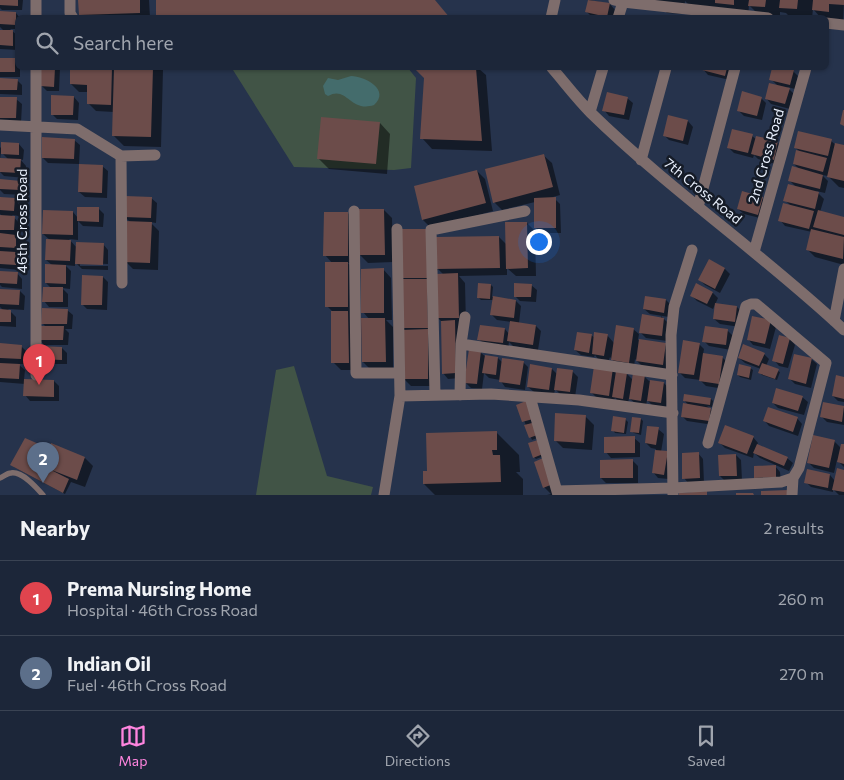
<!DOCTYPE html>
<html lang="en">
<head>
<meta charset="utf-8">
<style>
	:root { --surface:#1c2639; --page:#252e41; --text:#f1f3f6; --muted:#a0a5ae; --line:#3a4353; --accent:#ff85df }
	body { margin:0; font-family:Commissioner,sans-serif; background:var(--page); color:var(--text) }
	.you { position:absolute; left:538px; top:241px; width:18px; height:18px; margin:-12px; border:4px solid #fff; border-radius:50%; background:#1a73e8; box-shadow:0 0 0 8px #1a73e833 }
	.badge { display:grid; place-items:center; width:32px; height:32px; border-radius:50%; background:var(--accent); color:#fff; font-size:16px; font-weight:700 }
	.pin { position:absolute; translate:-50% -41px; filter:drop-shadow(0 1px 2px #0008) }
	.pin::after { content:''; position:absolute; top:26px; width:18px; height:15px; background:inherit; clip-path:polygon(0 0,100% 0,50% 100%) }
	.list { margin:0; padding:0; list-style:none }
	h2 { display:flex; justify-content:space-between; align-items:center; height:65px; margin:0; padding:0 20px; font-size:21px }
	h2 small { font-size:16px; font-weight:400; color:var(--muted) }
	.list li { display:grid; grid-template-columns:32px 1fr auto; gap:15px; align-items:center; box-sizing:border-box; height:75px; padding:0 20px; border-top:1px solid var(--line) }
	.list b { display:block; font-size:19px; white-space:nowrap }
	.list p { margin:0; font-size:16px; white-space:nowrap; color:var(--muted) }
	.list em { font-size:16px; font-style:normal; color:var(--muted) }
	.icon { flex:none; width:28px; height:28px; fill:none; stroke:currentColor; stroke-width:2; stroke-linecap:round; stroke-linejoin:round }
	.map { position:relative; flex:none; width:844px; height:495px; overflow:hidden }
	.search { position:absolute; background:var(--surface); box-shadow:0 1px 4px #0004; left:15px; right:15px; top:15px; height:55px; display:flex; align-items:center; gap:12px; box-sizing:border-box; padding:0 18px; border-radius:8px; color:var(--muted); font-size:19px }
	.sheet { height:215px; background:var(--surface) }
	nav { display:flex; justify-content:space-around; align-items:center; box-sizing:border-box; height:70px; border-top:1px solid var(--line); background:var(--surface); font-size:14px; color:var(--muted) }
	nav a { display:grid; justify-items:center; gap:2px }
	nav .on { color:var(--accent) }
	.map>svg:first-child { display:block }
	.green { fill:#415446 }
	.water { fill:#446c6c }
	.shadow { fill:#0007; fill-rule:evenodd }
	.building { fill:#6c4c4a }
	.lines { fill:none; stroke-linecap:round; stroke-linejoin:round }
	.lane { stroke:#7e6d6c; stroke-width:5.5 }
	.street { stroke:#7e6d6c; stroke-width:11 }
	.labels { text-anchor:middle; stroke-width:5; stroke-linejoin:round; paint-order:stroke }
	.street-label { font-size:14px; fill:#e8effc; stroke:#151b26 }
</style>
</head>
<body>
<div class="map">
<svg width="844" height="495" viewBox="0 0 844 495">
	<rect width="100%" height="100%" fill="#26334c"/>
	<path class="green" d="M243 68H408L416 78 411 168 394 170 294 167 233 70Z
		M294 366 327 476 373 487 371 495H256L276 370Z"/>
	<path class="water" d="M351 76C365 76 391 90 374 105 350 113 347 85 328 96L325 94 323 86 328 78 338 80Z"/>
	<path class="shadow" d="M0 0H23L22 10H2L0 8Z
		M79 0H149L150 18H82L80 15Z
		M589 0 610 4 615 10 613 18 592 17 586 11Z
		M654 0H844L843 26 826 18H821L813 9 812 18H791L786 13 780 12V18H762L749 5 748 18 699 15 685 1 684 14 667 13Z
		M0 13H16L20 18H18V29H10L18 36V50L0 49V31H4L0 27Z
		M0 59 15 60 18 62V68H20V77H0Z
		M42 68H60L59 91H47L42 86Z
		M72 68H161L163 70 161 147 124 146 113 135 114 112 96 111 88 103V92H79L71 84Z
		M416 68H478L486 75 492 151 432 149 422 138 425 78Z
		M704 68H733L730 80 708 75 703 69Z
		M774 68 793 71 798 76 795 89 787 87 794 94 790 109 771 104 766 98 778 86 771 79Z
		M0 79 17 80 22 85V95L0 94Z
		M74 97 79 103 78 120 57 119 52 114Z
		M0 98 16 99 22 104 21 123 0 122Z
		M627 98 633 103 629 120 609 116 604 110Z
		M761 98 766 103 762 120 744 116 738 110Z
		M688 121 693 127 688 145 669 140 664 135Z
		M380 123 390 134 387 174 329 169 318 158Z
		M752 136 756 139 757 137 778 143 783 148 779 165 758 159 754 155 753 158 734 153 729 148Z
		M74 140 80 145 79 164 48 163 43 158Z
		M831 141 836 145 844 146V188L839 187 828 176 822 175 828 181 825 193 816 191 824 199 820 212 844 218V265L815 257 807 249 812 232 785 226 780 220 791 206 785 200 797 188 789 180 800 170 794 164 801 153 795 147Z
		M19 144 24 150 23 160 20 159 26 166 25 178 4 176 0 172V147L2 149ZM1 152 9 160 0 159Z
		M543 155 552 163 560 195 553 197 560 204 561 233H541L536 228 535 202 502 210 494 202Z
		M102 166 108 171 107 198 85 197 79 192Z
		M477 171 485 179 493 211 431 228 423 220 415 187Z
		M0 181 20 182 26 187 25 195 4 194 0 190Z
		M0 198 14 199 19 204V216L12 215 19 223V235H15L21 241 20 253 15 252 21 259 20 270 0 268V216L3 217 0 214Z
		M151 198 157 203 156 223 150 222 159 231 158 270 133 269 125 261 131 223 125 217Z
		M762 198 768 203 764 219 744 214 738 209Z
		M98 208 104 214 103 227 83 226 78 221V240L69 239 77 248 103 244 108 250V264L80 263V266H108V270L82 269 75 262V266L65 265 71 271 70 289 62 288 68 294V307H49L44 301 51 288 46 283 52 265 46 260 50 240 43 234 73 212 78 218Z
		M384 210 392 218 393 262 368 263 360 255Z
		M348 213 356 222V263H348L356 272V370H341L333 362V312L327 306 333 264 325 255Z
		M527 223 535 231 536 276H516L507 268V275L459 276 465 283 466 325 460 378 448 379 443 373 442 322 435 315 436 386H411L403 378 402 230 437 240 499 237 507 245ZM438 269 444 275H435Z
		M709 261 725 269 730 274 720 293 705 285 700 280Z
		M383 269 391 278 392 320H386L393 327V370H371L363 362 370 320 363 312Z
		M0 272 17 273 22 279V289L2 287 0 285Z
		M103 277 108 282 107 310 87 309 82 304Z
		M491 285 493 287 492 297 516 301 521 306 519 323 536 326 541 331 538 350 513 346 509 342 508 348 484 344 479 339 505 329 509 334 511 322 497 320 491 314 493 300H481L478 297Z
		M531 285 537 290 536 302 520 301 515 296Z
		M0 290 20 291 25 296 24 310 8 309 16 317V327L0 326V311H4L0 307Z
		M713 293 718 298 713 309 697 301 692 296Z
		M666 300 671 305 669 317 650 314 644 309Z
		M737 307 742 312 740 327 720 324 714 319Z
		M67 310 73 315 72 329H65L69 333 68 345H44L39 339 46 327 42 323Z
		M661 316 669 324 667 341 646 338 641 333 661 319Z
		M770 321 776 327 770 349 753 345 748 339Z
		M633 329 639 334 638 340 665 345 670 350 668 370 642 366 635 359 634 367 617 365 610 357 609 360 598 359 595 355 594 357 581 355 575 350 591 335 595 338 607 335 614 343Z
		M728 331 733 336 731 350 709 346 704 341Z
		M790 339 795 345 788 368 779 366 774 360Z
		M699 344 704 349 703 355 722 357 728 363 724 389 706 386 700 380 685 378 680 373Z
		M0 345 21 346 26 351 25 364H18L25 370 24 380 54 381 59 386V401H30L25 395V384L0 382Z
		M62 348 67 353V364H45L40 359Z
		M470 351 481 353 486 357 498 358 503 363 523 362 528 367 525 390 505 387 500 380 489 378 484 373 482 389 471 388 465 382Z
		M764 354 769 359 766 366 780 372 777 380 762 375 760 373 761 369 745 363 739 358Z
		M811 359 817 364 811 388 795 384 790 379Z
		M750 368 753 370 751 380 740 377 738 375Z
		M552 369 558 375 573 372 578 377 575 397 561 395 555 389 554 395 534 392 528 387Z
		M613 370 617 374H627L633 380 645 377 649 381 664 383 669 389 666 408 653 406 647 400 646 406 636 404 629 398 628 403 619 402 615 398 614 400 597 398 591 392Z
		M844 378V402L838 401 833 396Z
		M802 397 808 402 804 415 778 408 773 403Z
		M711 399 713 401 712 407 707 406 716 414 714 425 687 421 682 416 689 406 684 400Z
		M526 403 542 436 532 440 518 406Z
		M824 404 844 408V425L827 422 821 416Z
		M585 416 594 425 592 450 563 448 555 440Z
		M797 418 802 424 798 436 769 426 764 420Z
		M625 419 628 422 626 434 615 433 613 430Z
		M641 419 643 421 641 435 634 433 631 431Z
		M658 429 664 434 661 452 667 453 669 479 658 478 653 472 656 449 651 448 646 443Z
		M496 432 519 455 520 472H516L523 479V495H435L424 484 428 472Z
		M753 437 758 443 757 445 787 458 793 463 789 471 760 458 754 453 753 458 725 448 720 443Z
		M634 438 640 443V457L611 458 606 452Z
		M537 441 544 456 536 459 534 457Z
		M834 441 841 448 844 446V467L837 460 834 473 814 468 809 463Z
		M40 446 43 448 36 465 43 468 85 458 93 466 85 487 71 482 65 494 14 467Z
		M698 453 703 459 704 483 689 484 684 478Z
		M736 455 741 460 742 480 725 481 720 476Z
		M543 460 556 495H547L551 494 544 487Z
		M632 460 638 466V483H606L601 478Z
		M775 466 780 472 781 482 755 477Z
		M844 471V495H839L833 489V492L811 487 806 482 830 475 835 481Z"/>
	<path class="building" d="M0 0H18V6L0 5Z
		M78 0H140V13L79 15Z
		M156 0H435L450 18H156Z
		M588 0 610 3 607 17 585 12Z
		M715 0H734V5L715 3Z
		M749 0H766L765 7 748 6Z
		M780 0H798L797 9 779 8Z
		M813 0H844V5L829 4V12L812 10Z
		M0 11 16 12V25L0 24Z
		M0 30H13V46L0 45Z
		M0 58H15V72H0Z
		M41 68H55L54 87 40 86Z
		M70 68H112L111 105 87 104V85L70 84Z
		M114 68H153L151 137 112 136Z
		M414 68H476L482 141 420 139 424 78Z
		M702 68H727L725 76 702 70Z
		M772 68H785L794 70 790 85 769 80Z
		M0 78 18 79 17 90H0Z
		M769 83 790 88 785 104 765 99Z
		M742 91 762 97 757 116 737 111Z
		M607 92 628 97 624 115 602 111Z
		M51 95 74 96 73 115H51Z
		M0 97H17L16 118H0Z
		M843 110H844V126L840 124Z
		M668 115 688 120 683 141 663 136Z
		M321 117 380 122 376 164 317 159Z
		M732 129 753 134 748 153 727 148Z
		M798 131 832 139 828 156 794 148Z
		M756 136 778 141 774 160 751 154Z
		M42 137 75 139 74 159 42 158Z
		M1 142 19 143V155L1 154Z
		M835 143 844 145V181L827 177Z
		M796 150 827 158 823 172 793 164Z
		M544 154 553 187 493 203 485 169Z
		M0 158 21 159 20 173 0 172Z
		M79 164 103 165 102 193 78 192Z
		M792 166 823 175 820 189 788 181Z
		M477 170 486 203 422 220 414 186Z
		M0 179 21 181 20 190 0 189Z
		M788 184 819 192 815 209 783 201Z
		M742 191 763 197 758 215 737 209Z
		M125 196 152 197 151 218 124 217Z
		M0 197 15 198 14 211 0 210Z
		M556 197V228H534V198Z
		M783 203 814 211 809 229 778 221Z
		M77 207H99V222L77 221Z
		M358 209H384L385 255H359Z
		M43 210 73 211V235L42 234Z
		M818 210 844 217V235L813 227Z
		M324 212H348V256H323Z
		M0 215 15 216 14 230H0Z
		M125 221 152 222 150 263 124 262Z
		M505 222H527L528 268 506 269Z
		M400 229H427L428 278H401Z
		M811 229 844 237 843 259 806 250Z
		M0 233 16 235V248L0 247Z
		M499 236 500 268 436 269V237Z
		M46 239 71 240 70 261 45 260Z
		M76 242 104 243 103 265 75 264Z
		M0 251 16 252V265L0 264Z
		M709 259 725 268 715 289 698 280Z
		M325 262H348V307H325Z
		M45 264 66 265V284L45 283Z
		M384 268V313H361V269Z
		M0 271 18 272 17 284 0 283Z
		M458 273 459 318H436L435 274Z
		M82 275 103 276 102 305H81Z
		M400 279H427L428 328H401Z
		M478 283 491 284 490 299 477 298Z
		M514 283 532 284 531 297H514Z
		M696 283 713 292 707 304 690 296Z
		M43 287H63V302H42Z
		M0 289 20 290 19 305 0 304Z
		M493 296 516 300 514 318 490 315Z
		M645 296 666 299 664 313 643 309Z
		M715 303 737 306 735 322 713 319Z
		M42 308 68 309 67 324H41Z
		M0 309 11 310V322H0Z
		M331 311H348L349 363H331Z
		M642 314 664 318 662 336 639 333Z
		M752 316 771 320 765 344 747 340Z
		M361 318H385L386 362H362Z
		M455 320 456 373 442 374 441 321Z
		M510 321 536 325 533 345 507 341Z
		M480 325 505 328 503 343 477 340Z
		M616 325 634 328 629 363 611 360Z
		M38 326H64L63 340H38Z
		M705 326 728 329 726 345 702 342Z
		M428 329V379H402L401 330Z
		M577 332 592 334 589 353 574 350Z
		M594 332 608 334 604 356 592 354Z
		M779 335 790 338 783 364 772 361Z
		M639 339 666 343 663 365 636 361Z
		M683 340 700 343 694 375 678 373Z
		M0 343 22 345 21 359 0 358Z
		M743 344 765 353 759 366 738 358Z
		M38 346 62 347V360L38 359Z
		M469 349 481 351 477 384 464 383Z
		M703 353 723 356 719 384 699 381Z
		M794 354 812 358 806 384 788 379Z
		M485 355 498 357 496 375 482 373Z
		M502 358 524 361 520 385 499 382Z
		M0 363 20 364 19 379 0 378Z
		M762 363 779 369 775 379 758 373Z
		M530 364 552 368 549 390 527 387Z
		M739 364 751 367 749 378 737 375Z
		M594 366 613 368 609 396 590 393Z
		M557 368 573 370 570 392 554 390Z
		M616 371 627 373 623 399 612 397Z
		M633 373 645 375 641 401 629 399Z
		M836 375 844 377V399L832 396Z
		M24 379 54 380V397L23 396Z
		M650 380 664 382 661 403 647 401Z
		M776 388 803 396 798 411 772 403Z
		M684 394 711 398 710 405 683 401Z
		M526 401 533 419 522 422 516 405Z
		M823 402 844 406 842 422 820 417Z
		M683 403 711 408 709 421 681 417Z
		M768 407 798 417 793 432 763 421Z
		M555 413 586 415 584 443 554 441Z
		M613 416 626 418 624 433 611 431Z
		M632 417 641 418 639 433 630 432Z
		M536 422 540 434 529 438 524 425Z
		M725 425 754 436 747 454 718 443Z
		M647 426 659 427 656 445 645 443Z
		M497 431V450H492L493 455H500L501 482 423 484V471H427L426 433Z
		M813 435 835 440 829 468 807 463Z
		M635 436V453H604V437Z
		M25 438 41 445 34 462 42 466 51 443 85 457 77 480 49 469 69 479 63 493 10 465Z
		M538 440 543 454 533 458 528 443Z
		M757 444 788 457 784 466 753 453Z
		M841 444H844V464L837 462Z
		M655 450 668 451 664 475 652 473Z
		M699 452 700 478 682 479V453Z
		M736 454 737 476H719L718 455Z
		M543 458 553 484 543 488 534 462Z
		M633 459V478H600V460Z
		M776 465V477L754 478V466Z
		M837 468 844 470V492L832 490Z
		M807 469 830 474 828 488 804 483Z
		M788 490V495H761V491Z
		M707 491V495H679V493Z
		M736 493H753L754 495H736Z"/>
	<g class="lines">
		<path class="lane" d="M0 478C3 477 7 473 11 473 22 471 36 487 43 495"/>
		<path class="street" d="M36 0V18
			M70 0V13L73 18
			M614 0 623 2 768 18
			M551 18 555 0
			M618 18 623 2
			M826 23 844 25
			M552 68C565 83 577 99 591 113 671 191 763 254 844 330
			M590 112 603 68
			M0 125 77 129 121 156 155 155
			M121 156 122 283
			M641 160 666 68
			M698 207 735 68
			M354 211 356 373H399
			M397 229 400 396
			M754 252 806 68
			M834 321 844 269
			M461 344 672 375
			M36 375V68
			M435 394 431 230 525 211
			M460 395 461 344 465 317
			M530 397 558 495
			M557 491 673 488 781 482 793 478 799 468 826 363 756 304H751L746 306 708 443
			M384 495 400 396 491 394 579 400 673 413
			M673 495 671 335 674 307 692 250
			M792 495 793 478"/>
	</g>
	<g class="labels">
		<g class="street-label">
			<text transform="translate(766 156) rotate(-74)" y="5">2nd Cross Road</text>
			<text transform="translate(703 191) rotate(39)" y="5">7th Cross Road</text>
			<text transform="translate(22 221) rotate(-90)" y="5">46th Cross Road</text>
		</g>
	</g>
</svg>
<div class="you"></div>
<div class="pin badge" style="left:39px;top:385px;background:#e0444e">1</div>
<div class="pin badge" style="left:43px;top:483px;background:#5c6f8a">2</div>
<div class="search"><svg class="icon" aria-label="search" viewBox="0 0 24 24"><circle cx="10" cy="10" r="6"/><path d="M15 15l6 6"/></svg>Search here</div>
</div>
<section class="sheet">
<h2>Nearby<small>2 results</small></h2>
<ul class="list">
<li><span class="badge" style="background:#e0444e">1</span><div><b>Prema Nursing Home</b><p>Hospital · 46th Cross Road</p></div><em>260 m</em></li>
<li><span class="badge" style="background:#5c6f8a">2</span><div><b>Indian Oil</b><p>Fuel · 46th Cross Road</p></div><em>270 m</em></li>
</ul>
</section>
<nav>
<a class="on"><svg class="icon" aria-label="map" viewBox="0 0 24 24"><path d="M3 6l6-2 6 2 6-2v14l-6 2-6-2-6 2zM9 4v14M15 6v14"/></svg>Map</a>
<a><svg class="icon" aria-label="directions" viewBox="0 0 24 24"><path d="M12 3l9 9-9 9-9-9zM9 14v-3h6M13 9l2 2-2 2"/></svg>Directions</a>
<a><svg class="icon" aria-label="saved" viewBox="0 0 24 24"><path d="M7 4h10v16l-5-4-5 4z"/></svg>Saved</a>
</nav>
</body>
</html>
